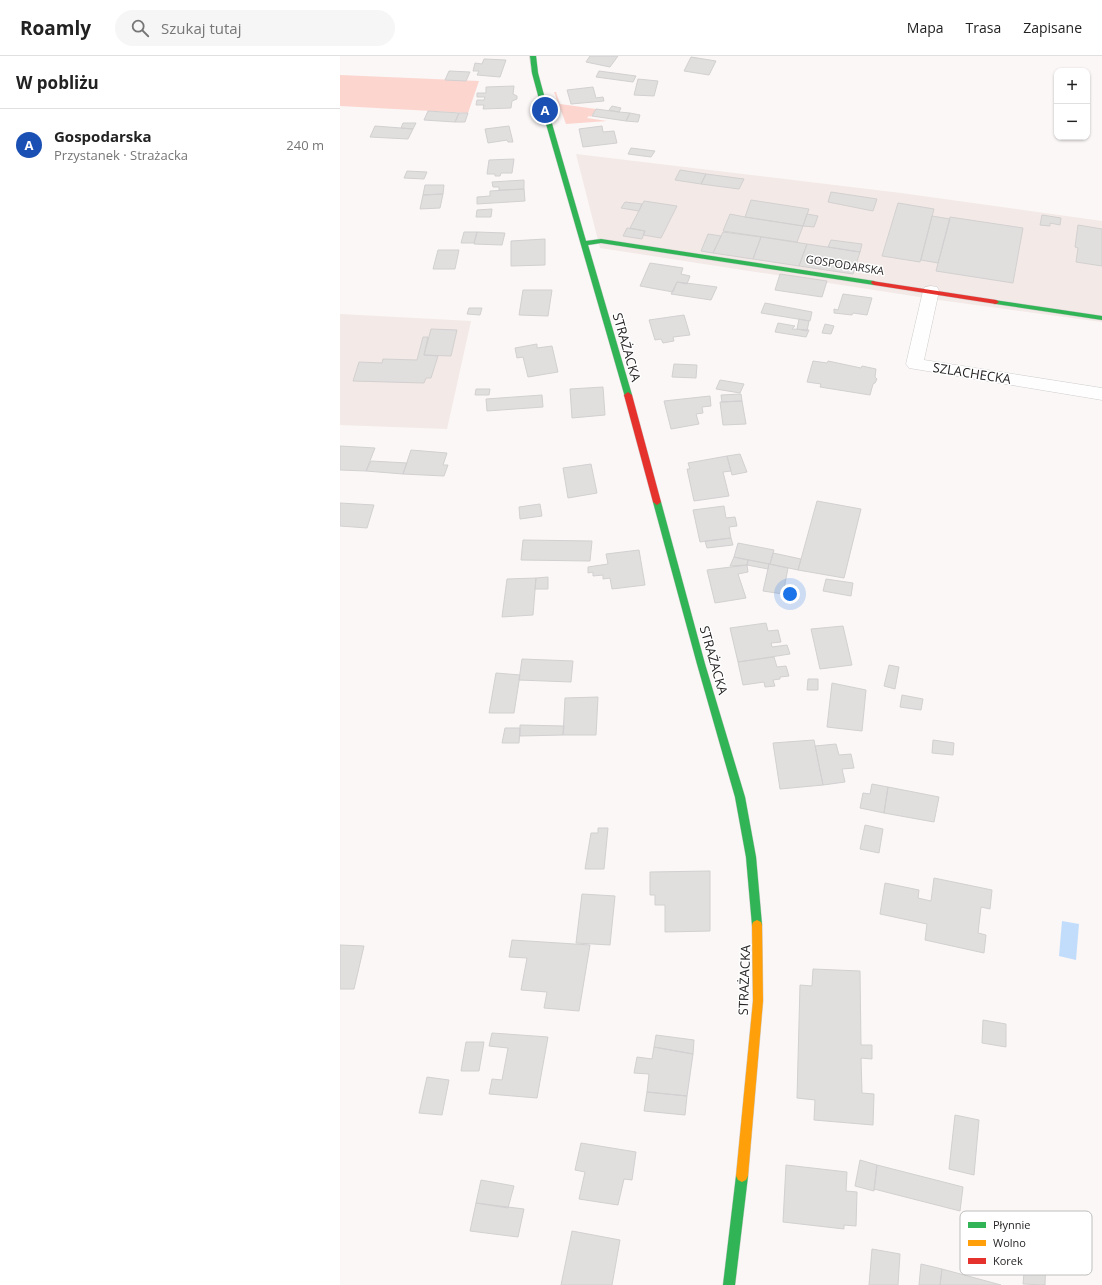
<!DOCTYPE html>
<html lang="pl">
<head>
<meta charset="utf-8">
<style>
	:root { --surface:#fff; --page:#f6f6f6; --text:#222; --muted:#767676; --line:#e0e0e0; --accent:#d93025 }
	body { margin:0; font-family:"Open Sans",sans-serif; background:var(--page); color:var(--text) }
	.controls { position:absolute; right:12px; top:12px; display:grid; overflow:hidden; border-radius:8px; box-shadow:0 1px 3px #0004 }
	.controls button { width:36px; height:36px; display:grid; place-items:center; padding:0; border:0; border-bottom:1px solid var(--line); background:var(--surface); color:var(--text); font:20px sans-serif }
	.you { position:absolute; left:450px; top:538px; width:14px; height:14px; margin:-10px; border:3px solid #fff; border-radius:50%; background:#1a73e8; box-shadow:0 0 0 6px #1a73e833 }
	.badge { display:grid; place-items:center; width:26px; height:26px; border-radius:50%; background:var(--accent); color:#fff; font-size:13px; font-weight:700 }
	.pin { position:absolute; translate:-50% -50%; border:2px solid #fff; box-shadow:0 1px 4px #0006 }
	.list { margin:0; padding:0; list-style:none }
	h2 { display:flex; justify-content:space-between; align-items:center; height:52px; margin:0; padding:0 16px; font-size:17px }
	h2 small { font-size:13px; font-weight:400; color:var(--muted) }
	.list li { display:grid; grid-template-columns:26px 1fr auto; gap:12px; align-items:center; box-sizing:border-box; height:72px; padding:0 16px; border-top:1px solid var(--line) }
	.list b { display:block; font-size:15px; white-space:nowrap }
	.list p { margin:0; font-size:13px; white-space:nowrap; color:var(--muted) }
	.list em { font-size:13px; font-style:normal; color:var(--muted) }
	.icon { flex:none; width:22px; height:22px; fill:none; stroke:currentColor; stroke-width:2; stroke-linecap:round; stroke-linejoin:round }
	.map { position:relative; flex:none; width:762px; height:1229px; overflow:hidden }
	header { display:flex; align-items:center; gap:24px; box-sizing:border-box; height:56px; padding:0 20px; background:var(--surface); border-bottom:1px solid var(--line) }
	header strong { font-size:19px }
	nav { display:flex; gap:22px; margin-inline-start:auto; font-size:14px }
	.search { width:280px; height:36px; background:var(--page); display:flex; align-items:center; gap:10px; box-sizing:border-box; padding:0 14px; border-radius:22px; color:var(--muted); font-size:15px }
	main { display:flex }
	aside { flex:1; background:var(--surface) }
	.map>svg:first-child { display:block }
	.built { fill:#f3e9e7 }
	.green { fill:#fcd5cf }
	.water { fill:#c1ddfb }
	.building { fill:#e1dfde; stroke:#d2d0d0 }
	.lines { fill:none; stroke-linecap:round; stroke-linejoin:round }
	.street-casing { stroke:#cfcdcc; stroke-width:1 }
	.fast-casing { stroke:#cfcdcc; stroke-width:1 }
	.slow-casing { stroke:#cfcdcc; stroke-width:1 }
	.jam-casing { stroke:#cfcdcc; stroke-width:1 }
	.street { fill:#fefefe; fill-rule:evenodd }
	.fast { fill:#30b455; fill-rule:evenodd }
	.slow { fill:#ff9f0a; fill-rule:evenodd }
	.jam { fill:#e5322d; fill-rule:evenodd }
	.labels { text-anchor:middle; stroke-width:3; stroke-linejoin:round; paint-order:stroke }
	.far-street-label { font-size:11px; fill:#272524; stroke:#fff }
	.street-label { font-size:13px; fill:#272524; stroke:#fff }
	.key { fill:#fff; stroke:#bebebd; stroke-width:1 }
	.key-label { font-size:11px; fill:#272524 }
</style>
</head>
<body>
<header>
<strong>Roamly</strong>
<div class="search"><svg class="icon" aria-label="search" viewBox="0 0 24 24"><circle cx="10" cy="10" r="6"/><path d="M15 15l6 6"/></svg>Szukaj tutaj</div>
<nav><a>Mapa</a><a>Trasa</a><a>Zapisane</a></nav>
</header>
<main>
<aside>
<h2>W pobliżu<small></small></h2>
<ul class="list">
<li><span class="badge" style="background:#1a4fb4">A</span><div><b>Gospodarska</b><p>Przystanek · Strażacka</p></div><em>240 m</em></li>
</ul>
</aside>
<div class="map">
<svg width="762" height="1229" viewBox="0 0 762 1229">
	<rect width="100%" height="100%" fill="#faf7f6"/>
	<path class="built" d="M236 98 561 137 762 165V266L599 244 260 192Z
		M0 258 131 265 107 373 0 369Z"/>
	<path class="green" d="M0 19 139 25 128 57 0 50Z
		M214 36H216L220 48 256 53 251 61 249 60 247 62 267 65 226 68Z"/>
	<path class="water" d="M722 865 739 868 736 904 719 900Z"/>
	<path class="building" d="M250 0H278L270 11 246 6Z
		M351 1 376 5 369 19 344 15Z
		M144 3 166 4 160 21 137 19 139 15H133L135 7 142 8Z
		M109 15 130 16 126 25 105 24Z
		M259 15 296 20 293 26 256 21Z
		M298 23 318 25 314 40 294 39Z
		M174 30 173 38 177 40V43L172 45 171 52 143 53 144 49H136L137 44H144L145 41H137V37H146V31Z
		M253 31 256 42 263 41 264 45 231 48 227 34Z
		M272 50 281 52 279 56 269 54Z
		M256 53 279 56 290 57 286 65 252 60Z
		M88 55 119 57 115 66 84 64Z
		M119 57H128L125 66H115Z
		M290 57 300 59 298 66 286 65Z
		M63 67H76L73 73 61 72Z
		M35 70 61 72 73 73 68 83 30 81Z
		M169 70 173 86H168L167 84 148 87 145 73Z
		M262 70 263 76 274 75 277 87 243 91 239 73Z
		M291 92 315 95 311 101 288 98Z
		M174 103 172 117H161L160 120H155V118H147L149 104Z
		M340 114 366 118 361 128 335 124Z
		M67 115 87 116 84 123 64 122Z
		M366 118 404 123 399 133 361 128Z
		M184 124V133L159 134V131H153L152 126Z
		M85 129H104L103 138 83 139Z
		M184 133 185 145 137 148V141L150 140V135Z
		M491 136 537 143 533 155 488 146Z
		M103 138 100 152 80 153 83 139Z
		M411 144 469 153 463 170 405 161Z
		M304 145 337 150 321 182 303 179 305 175 290 172Z
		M285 146 302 148 299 155 281 152Z
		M558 147 594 153 580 206 542 200Z
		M152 153 151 161H136L137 154Z
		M390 158 405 161 463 170 457 186 383 175Z
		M467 158 478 160 474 171 463 170Z
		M702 159 721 162 720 169 710 167V170L700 169Z
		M592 160 610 163 598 207 581 204Z
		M610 161 683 172 673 227 596 215Z
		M738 169 762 173V210L736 206 738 192 735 191Z
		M287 172 305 175 302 183 283 180Z
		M124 176H137L134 187H121Z
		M137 176 165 177 162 189 134 188Z
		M383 176 421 181 413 203 373 197Z
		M368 178 381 180 373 197 361 195Z
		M421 181 467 188 459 210 413 203Z
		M205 183V209L171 210V185Z
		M491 184 522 188 520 196 488 191Z
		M467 188 520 196 513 218 459 210Z
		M98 194H119L115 213H93Z
		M310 207 343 212 341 218 350 220 347 228 337 226 333 236 300 230Z
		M440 218 487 225 482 241 435 234Z
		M337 226 346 227 377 231 371 244 331 238Z
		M183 234H212L208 260 179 259Z
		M503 238 532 242 527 259 513 257 512 259 494 257V253L498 254Z
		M425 247 472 256 470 265 421 257Z
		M129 252H142L140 259 127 258Z
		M344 259 350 279 333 281 334 285 323 287 321 283 315 284 309 264Z
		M459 263 469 265 467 275 457 273Z
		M438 267 455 270 452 273 469 274 466 281 435 276Z
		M485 268 494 270 491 278 482 277Z
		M91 273 117 274 111 300 84 299Z
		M83 281H88L84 299 98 300 91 322H86L84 327 13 325 19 306 42 307 43 303 77 304Z
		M197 288V292L212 290 218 316 188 321 183 301 177 302 175 292Z
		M473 305 487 307 488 305 521 312 522 310 536 313 535 321 537 323 535 327 533 328 530 339 480 331 481 328 467 326Z
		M334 308 357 309 356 322 332 321Z
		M380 324 404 328 400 337 376 333Z
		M263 331 265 359 232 362 230 333Z
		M136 333H150L149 339H135Z
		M401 338 402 345 382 346 381 339Z
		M202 339 203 351 147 355 146 343Z
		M370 340 371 350 362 351 363 357 356 358 359 368 331 373 324 345Z
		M402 345 406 368 383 369 380 346Z
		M0 390 35 392 26 415 0 414Z
		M71 394 107 397 103 409H108L104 420 63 418Z
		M400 398 407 416 392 419 387 400Z
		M387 400 391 415 383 416 389 440 354 445 347 413H350L348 407Z
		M31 405 67 407 63 418 26 415Z
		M251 408 257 437 228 442 223 412Z
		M477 445 521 453 504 522 458 514Z
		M0 447 34 449 27 472 0 470Z
		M200 448 202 460 180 463 179 451Z
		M384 450 386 462 395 461 397 470 389 471 391 482 360 486 353 454Z
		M391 482 393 489 367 492 365 485Z
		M183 484 252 485 250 505 181 504Z
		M398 487 434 494 430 508 394 501Z
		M299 494 305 529 272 533 270 522 263 523V519L253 520V516L248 517V511L268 508 266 498Z
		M433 497 461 503 458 514 430 508Z
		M394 501 408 504 407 509 390 510Z
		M408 504 429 508 428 513 407 509Z
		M429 508 448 512 443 538 423 535Z
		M407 509 408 516 398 518 406 542 375 547 367 514Z
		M208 521V533H195L196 522Z
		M196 522 193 559 162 561 167 523Z
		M486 523 513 527 511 540 483 535Z
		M426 567 428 575 438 574 441 586 431 587 432 591 447 589 450 598 398 606 390 572Z
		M503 570 512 609 480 613 471 573Z
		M434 601 437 611 446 610 449 620 440 621V623L433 624 435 630 425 631 424 626 403 629 398 606Z
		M182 603 233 605 231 626 179 624Z
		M549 609 559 611 555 633 544 630Z
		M156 617 180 619 174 657H149Z
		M468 623H478V634H467Z
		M492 627 526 634 522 675 487 671Z
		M562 639 583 643 581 654 560 651Z
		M258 641 256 679H223L225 642Z
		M180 669 224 670 223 679 180 680Z
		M165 672H180L179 687H162Z
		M474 684 483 729 440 733 433 687Z
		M593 684 614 687 613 699 592 697Z
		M496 688 499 699 511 698 514 712 502 713 505 726 483 729 475 690Z
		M532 728 548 731 544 757 520 752 523 737 530 738Z
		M548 731 599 741 594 766 544 757Z
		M525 769 543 773 539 797 520 793Z
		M258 772H268L264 813H245L251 777H258Z
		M370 815V875L325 876V849H315V839H310V816Z
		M594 822 652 834 650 853 641 851 638 877 646 879 644 897 585 884 587 868 540 858 545 827 579 834 578 842 591 845Z
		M242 838 275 840 270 889 236 887Z
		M172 884 250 889 239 955 204 952 207 936 181 934 187 902 169 901Z
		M0 889 24 890 14 933H0Z
		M473 913 520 915 521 989H532V1003L521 1002 522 1037 534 1038 533 1069 474 1064 475 1044 457 1042 460 929 472 930Z
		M643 964 666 968V991L642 987Z
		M152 977 208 981 197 1042 149 1038 152 1023 162 1024 168 992 149 990Z
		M316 979 354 984 353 998 314 991Z
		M126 986H144L139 1015H121Z
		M314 991 353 998 347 1040 307 1036 309 1018 294 1017 297 1001 312 1003Z
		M87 1021 109 1024 102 1059 79 1057Z
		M307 1036 347 1040 345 1059 304 1055Z
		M615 1059 639 1064 634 1119 609 1113Z
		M241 1087 296 1096 292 1124 284 1123 278 1149 239 1143 245 1116 235 1114Z
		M520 1104 537 1109 534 1135 515 1130Z
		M446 1109 507 1116 506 1135 517 1136 516 1170 504 1169V1173L443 1166Z
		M537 1109 623 1131 620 1155 534 1133Z
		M141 1124 174 1130 168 1152 136 1147Z
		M136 1147 184 1153 178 1181 130 1175Z
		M232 1175 280 1184 272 1229H221Z
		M532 1193 560 1198 558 1229H529Z
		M686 1195 706 1200 705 1229 683 1228Z
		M581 1208 602 1213 600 1229H579Z
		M602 1213 661 1229H600Z"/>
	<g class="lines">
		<defs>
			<path id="street" d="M591 230 597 231 599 235 584 304 762 332V344L569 312 566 308 583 235 585 231Z"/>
			<path id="fast" d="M190 0H196L198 17 208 54 246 185 261 183 534 225 537 227 534 229 261 187 248 189 292 339 291 341H285L202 54 192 17Z
				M654 244 762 260V264L656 248H654Z
				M317 443 321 446 365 608 405 741 416 801 422 869 421 872 417 874 413 872 412 869 406 801 395 741 357 608 313 446Z
				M402 1114 406 1116 408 1120 395 1229H383L396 1120 398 1116Z"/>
			<path id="slow" d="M417 864 421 866 422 869 423 945 408 1120 406 1124 402 1126 398 1124 396 1120 413 945 412 869 413 866Z"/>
			<path id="jam" d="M532 225 656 244 659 246 656 248 534 229 531 227Z
				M288 336 292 339 321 446 317 449 313 446 284 339Z"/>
		</defs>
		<use href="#street" class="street-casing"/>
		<use href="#fast" class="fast-casing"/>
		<use href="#slow" class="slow-casing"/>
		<use href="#jam" class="jam-casing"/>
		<use href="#street" class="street"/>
		<use href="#fast" class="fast"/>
		<use href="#slow" class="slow"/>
		<use href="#jam" class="jam"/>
	</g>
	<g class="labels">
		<g class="far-street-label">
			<text transform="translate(505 209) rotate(9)" y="4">GOSPODARSKA</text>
		</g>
		<g class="street-label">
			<text transform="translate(287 291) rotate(74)" y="5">STRAŻACKA</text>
			<text transform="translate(632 317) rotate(9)" y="5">SZLACHECKA</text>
			<text transform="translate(374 604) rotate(74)" y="5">STRAŻACKA</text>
			<text transform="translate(404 924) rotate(-88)" y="5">STRAŻACKA</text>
		</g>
	</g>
	<rect x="620" y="1155" width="132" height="64" rx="6" class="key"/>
	<rect x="628" y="1166" width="18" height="6" fill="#30b455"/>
	<rect x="628" y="1184" width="18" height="6" fill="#ff9f0a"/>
	<rect x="628" y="1202" width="18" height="6" fill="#e5322d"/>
	<g class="key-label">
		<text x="653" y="1173">Płynnie</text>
		<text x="653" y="1191">Wolno</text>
		<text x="653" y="1209">Korek</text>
	</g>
</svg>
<div class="controls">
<button>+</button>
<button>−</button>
</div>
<div class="you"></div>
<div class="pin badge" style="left:205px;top:54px;background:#1a4fb4">A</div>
</div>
</main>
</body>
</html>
